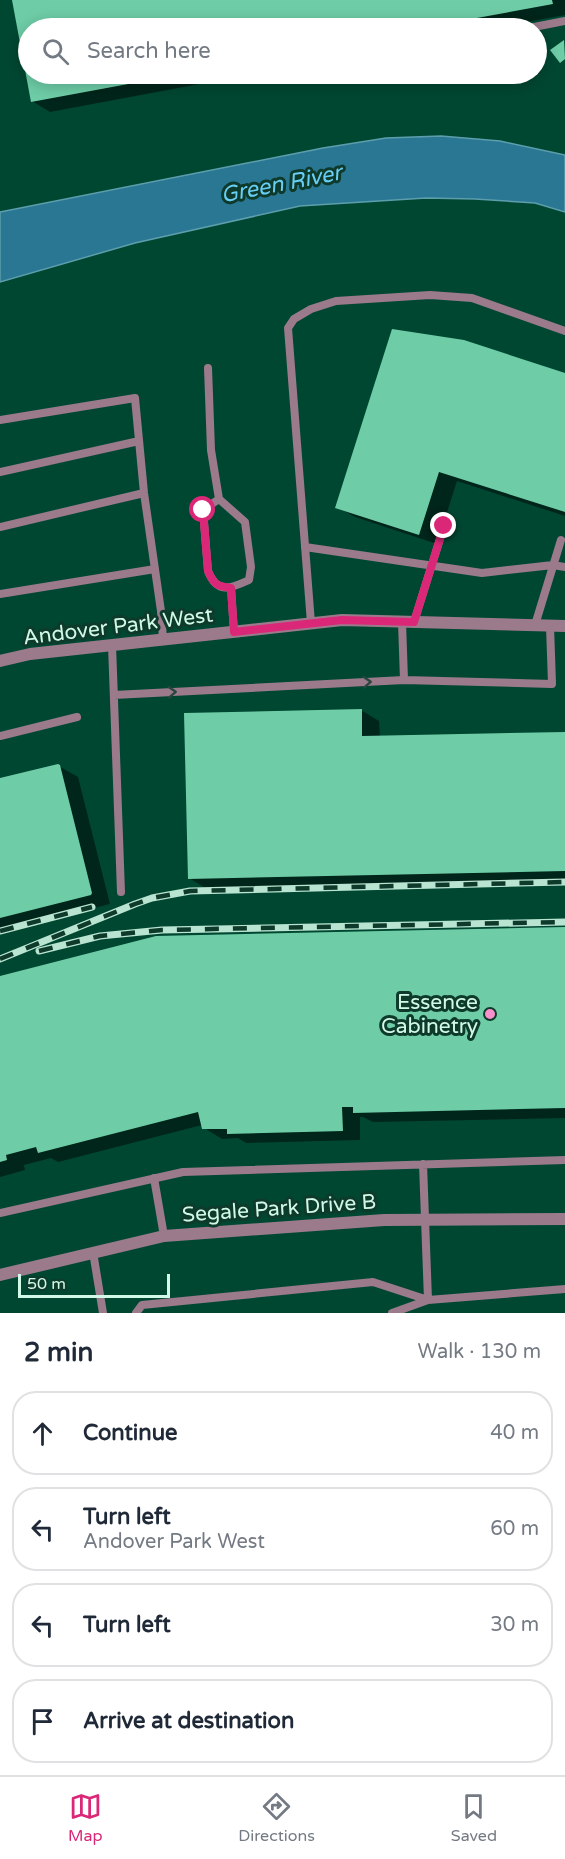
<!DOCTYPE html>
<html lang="en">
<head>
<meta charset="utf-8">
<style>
	:root { --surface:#fff; --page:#f6f6f7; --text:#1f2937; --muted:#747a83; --line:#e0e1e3; --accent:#db2777 }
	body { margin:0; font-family:"Varela Round",sans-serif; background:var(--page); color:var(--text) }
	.scale { position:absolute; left:18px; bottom:15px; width:152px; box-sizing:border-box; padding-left:6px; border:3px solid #d2f9e7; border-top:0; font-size:16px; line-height:21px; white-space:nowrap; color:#d2f9e7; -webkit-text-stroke:4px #0e3a2b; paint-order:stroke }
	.stop { position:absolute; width:18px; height:18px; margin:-14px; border:4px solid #db2777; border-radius:50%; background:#fff }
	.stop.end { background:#db2777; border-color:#fff; box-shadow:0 2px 6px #0008 }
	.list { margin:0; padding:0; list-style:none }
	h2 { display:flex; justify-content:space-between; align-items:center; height:78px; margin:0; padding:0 24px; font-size:26px }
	h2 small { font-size:20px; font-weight:400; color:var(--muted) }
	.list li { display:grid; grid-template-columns:39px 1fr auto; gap:18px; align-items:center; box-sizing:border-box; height:84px; margin:0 12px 12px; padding:0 12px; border:2px solid var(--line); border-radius:24px }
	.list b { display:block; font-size:22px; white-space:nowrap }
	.list p { margin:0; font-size:20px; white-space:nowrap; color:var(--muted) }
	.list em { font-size:20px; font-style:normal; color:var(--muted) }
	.icon { flex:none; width:33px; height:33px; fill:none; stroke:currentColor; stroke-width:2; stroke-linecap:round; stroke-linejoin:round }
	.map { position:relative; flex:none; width:565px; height:1313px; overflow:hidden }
	.search { position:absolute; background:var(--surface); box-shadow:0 3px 15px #0003; left:18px; right:18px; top:18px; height:66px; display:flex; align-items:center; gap:15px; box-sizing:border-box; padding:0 21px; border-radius:33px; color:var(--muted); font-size:22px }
	.sheet { height:462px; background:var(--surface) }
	nav { display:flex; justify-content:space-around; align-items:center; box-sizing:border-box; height:84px; border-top:2px solid var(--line); background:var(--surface); font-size:16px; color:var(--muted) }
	nav a { display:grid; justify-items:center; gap:3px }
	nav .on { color:var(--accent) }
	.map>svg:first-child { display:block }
	.water { fill:#2a7793; stroke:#5c9eac; stroke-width:1.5 }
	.shadow { fill:#0007 }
	.building { fill:#6ecda7 }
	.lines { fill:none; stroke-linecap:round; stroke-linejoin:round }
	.lane { stroke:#9b7a8b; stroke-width:8 }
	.street { stroke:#9b7a8b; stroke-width:12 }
	.rail-casing { stroke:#b9e4d1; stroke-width:7 }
	.rail { stroke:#0e3a2b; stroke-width:4.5; stroke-dasharray:14; stroke-linecap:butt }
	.oneway { stroke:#2a473e }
	.route { stroke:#db2777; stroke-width:8 }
	.poi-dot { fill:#f890cb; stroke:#0e3a2b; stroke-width:2 }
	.labels { text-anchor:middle; stroke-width:6; stroke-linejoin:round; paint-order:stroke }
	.street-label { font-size:21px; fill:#d2f9e7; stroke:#0e3a2b }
	.poi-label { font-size:21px; fill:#d2f9e7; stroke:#0e3a2b; text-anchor:end }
	.water-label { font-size:22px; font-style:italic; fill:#69cef5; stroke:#0e3a2b }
</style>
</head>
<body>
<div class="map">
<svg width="565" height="1313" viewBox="0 0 565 1313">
	<rect width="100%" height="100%" fill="#004732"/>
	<path class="water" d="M441 136 500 141 565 155V212L535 203 475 199 426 198 300 206 135 243 0 282V212L323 148 386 138Z"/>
	<path class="shadow" d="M13 0H565V15L492 28H28V74H253L50 112 32 101Z
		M565 374V516L457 481 437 544 355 517 337 507Z
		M361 710 379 721 380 737 565 733V881L207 889 189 878Z
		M57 765 78 777 110 904 0 932V780Z
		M565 928V1118L373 1122 363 1117H360V1140L246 1143 238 1138 222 1139 204 1128 202 1125 58 1162 51 1158 24 1165 25 1170 0 1177V977Z"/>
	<path class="building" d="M12 0H552L553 4 422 28H28V74L177 75 31 102Z
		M564 40 565 59 560 63 550 50Z
		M392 329 464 340 565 373V512L439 472 419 535 335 508Z
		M362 709V736L565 732V871L188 879 184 713Z
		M58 764 60 765 92 893 91 895 0 918V778Z
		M565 927V1108L353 1113V1107H342L343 1131 227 1134V1129H202L198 1112 38 1153 36 1147 6 1155 7 1160 0 1162V976L156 936Z"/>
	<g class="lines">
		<path class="lane" d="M529 28 565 21
			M208 368 211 450 219 499 245 522 251 567 249 580C230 589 217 594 208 571L203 510 219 499
			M0 420 135 398 144 493 161 611 163 639
			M0 472 139 441
			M0 527 144 493
			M305 547 482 573 553 565 565 567
			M231 588 234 632
			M0 594 155 569
			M402 622 404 680
			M414 622 444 526
			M311 623 288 328 294 319 311 309 336 301 430 295 472 298 565 331
			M535 625 561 540
			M112 645 121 892
			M114 695 404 680 552 684 550 626
			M0 736 77 717
			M154 1178 164 1236
			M0 1213 183 1172 565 1160
			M93 1252 103 1313
			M136 1313 142 1305 373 1282 428 1300 423 1164
			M392 1313 428 1300 565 1289"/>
		<path class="street" d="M0 661 30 654 342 620 565 626
			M0 1275 164 1236 384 1220 565 1219"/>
		<defs>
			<path id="rail" d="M0 931 92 907
				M39 951 100 936 162 930 565 922
				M0 959 135 904 152 898 190 891 565 882"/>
		</defs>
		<use href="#rail" class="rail-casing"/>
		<use href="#rail" class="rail"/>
	</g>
	<defs><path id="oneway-chevron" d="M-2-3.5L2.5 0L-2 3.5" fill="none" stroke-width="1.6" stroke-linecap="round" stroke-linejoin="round" transform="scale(1.5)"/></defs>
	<g class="oneway">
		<use href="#oneway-chevron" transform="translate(367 682) rotate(-3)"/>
		<use href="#oneway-chevron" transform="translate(172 692) rotate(-3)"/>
	</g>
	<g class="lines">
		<path class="route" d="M203 510 208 571C214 585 217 586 231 588L234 632 342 620 414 622 444 526"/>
	</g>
	<circle class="poi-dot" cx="490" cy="1014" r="6"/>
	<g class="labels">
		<g class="street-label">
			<text transform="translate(118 626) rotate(-7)" y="7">Andover Park West</text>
			<text transform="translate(279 1208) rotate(-4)" y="7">Segale Park Drive B</text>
		</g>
		<g class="poi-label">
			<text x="478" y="1009">Essence<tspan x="478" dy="24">Cabinetry</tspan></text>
		</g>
		<g class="water-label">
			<text transform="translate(281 183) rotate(-11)" y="8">Green River</text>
		</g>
	</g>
</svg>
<div class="scale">50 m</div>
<div class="stop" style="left:203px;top:510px"></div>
<div class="stop end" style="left:444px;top:526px"></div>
<div class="search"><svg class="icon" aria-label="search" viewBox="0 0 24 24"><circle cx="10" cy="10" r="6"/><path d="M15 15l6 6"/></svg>Search here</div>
</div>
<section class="sheet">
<h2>2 min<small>Walk · 130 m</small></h2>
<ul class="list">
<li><svg class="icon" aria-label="ahead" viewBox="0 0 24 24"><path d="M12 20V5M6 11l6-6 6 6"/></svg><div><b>Continue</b></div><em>40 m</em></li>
<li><svg class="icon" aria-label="left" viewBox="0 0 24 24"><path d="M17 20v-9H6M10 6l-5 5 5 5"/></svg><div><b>Turn left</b><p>Andover Park West</p></div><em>60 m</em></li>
<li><svg class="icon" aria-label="left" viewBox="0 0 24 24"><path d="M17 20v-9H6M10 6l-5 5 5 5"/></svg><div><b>Turn left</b></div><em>30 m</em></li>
<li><svg class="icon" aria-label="arrive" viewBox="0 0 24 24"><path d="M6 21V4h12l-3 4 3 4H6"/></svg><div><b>Arrive at destination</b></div></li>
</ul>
</section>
<nav>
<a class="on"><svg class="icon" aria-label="map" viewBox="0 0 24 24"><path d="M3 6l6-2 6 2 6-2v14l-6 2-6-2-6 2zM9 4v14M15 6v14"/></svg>Map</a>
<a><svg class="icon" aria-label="directions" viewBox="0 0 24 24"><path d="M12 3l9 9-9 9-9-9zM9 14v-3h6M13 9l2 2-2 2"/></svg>Directions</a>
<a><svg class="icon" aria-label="saved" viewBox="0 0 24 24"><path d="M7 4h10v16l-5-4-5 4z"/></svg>Saved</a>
</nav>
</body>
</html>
